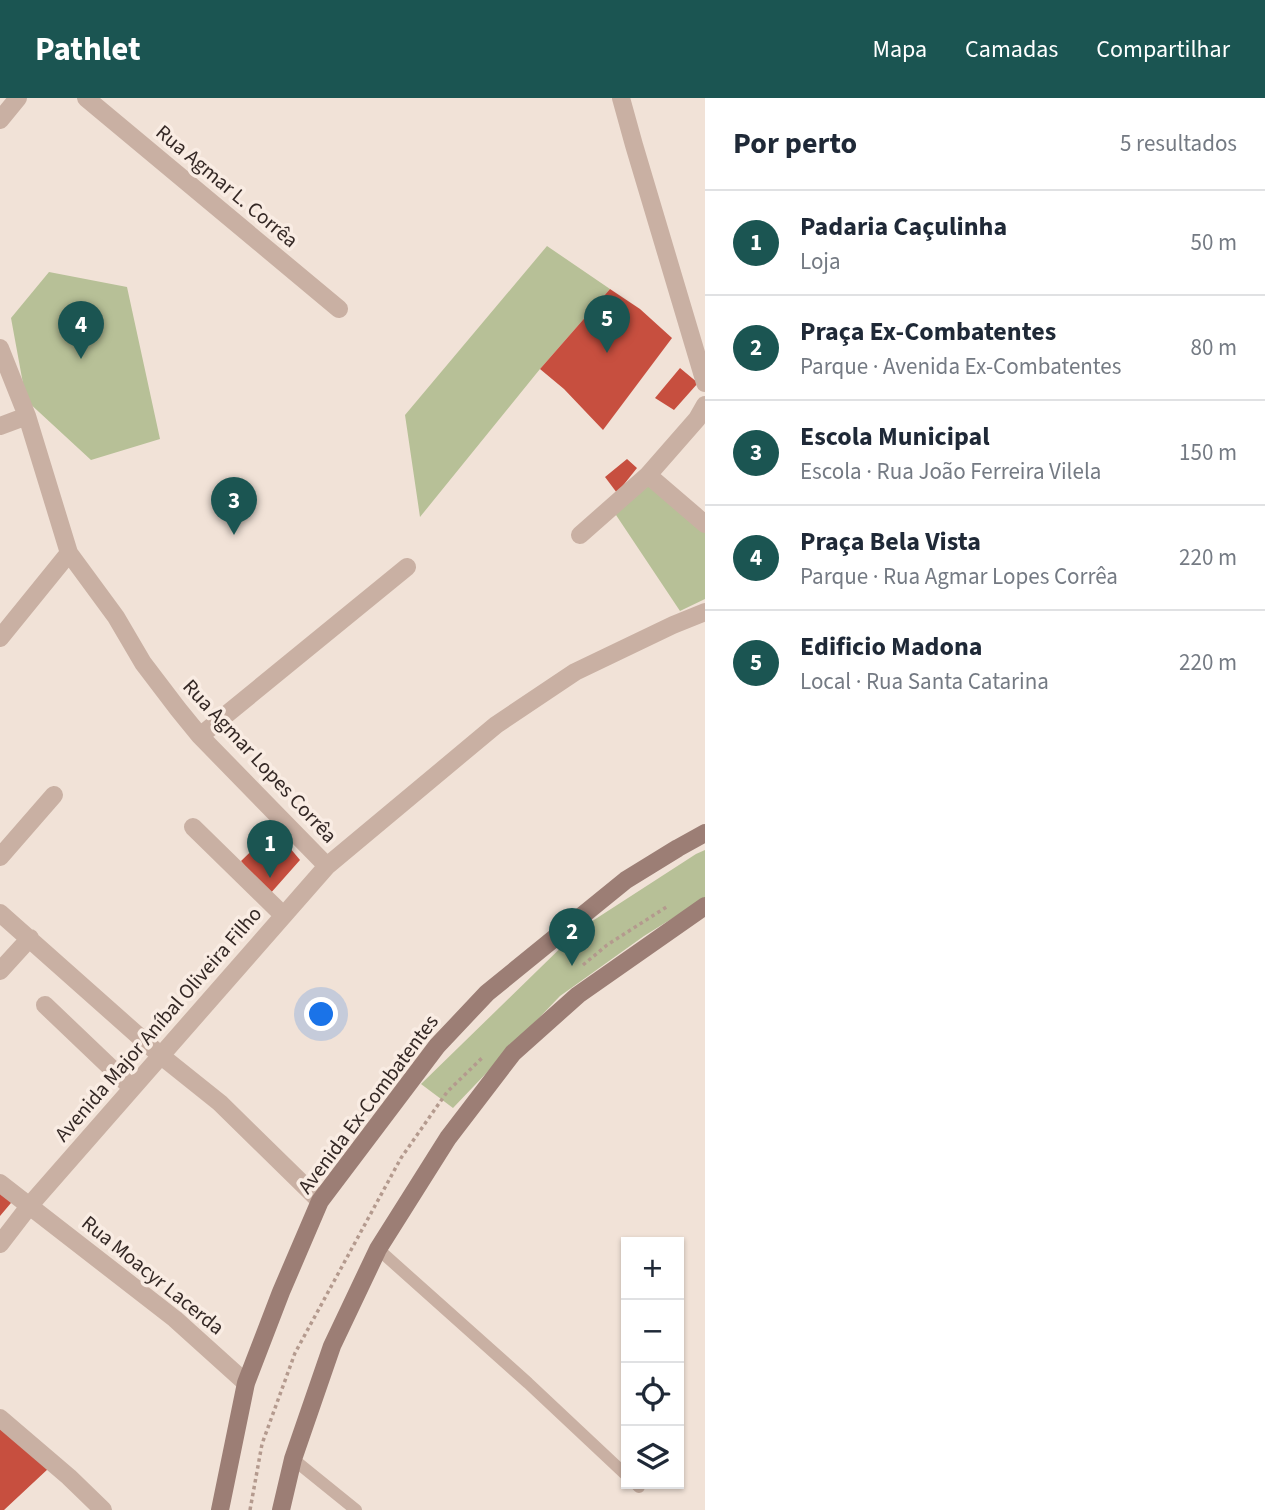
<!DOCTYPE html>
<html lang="pt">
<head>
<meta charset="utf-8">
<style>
	:root { --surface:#fff; --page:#f6f6f7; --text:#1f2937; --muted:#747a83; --line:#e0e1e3; --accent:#1b5552 }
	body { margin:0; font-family:"Source Sans 3",sans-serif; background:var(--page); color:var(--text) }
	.controls { position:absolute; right:21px; bottom:21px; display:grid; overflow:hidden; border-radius:0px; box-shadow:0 2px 5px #0004 }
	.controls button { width:63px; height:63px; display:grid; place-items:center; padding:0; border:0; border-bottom:2px solid var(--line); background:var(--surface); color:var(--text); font:35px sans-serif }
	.you { position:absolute; left:322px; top:917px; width:24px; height:24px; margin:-18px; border:5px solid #fff; border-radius:50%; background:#1a73e8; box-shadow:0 0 0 10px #1a73e833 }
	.badge { display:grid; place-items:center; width:46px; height:46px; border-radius:50%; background:var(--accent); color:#fff; font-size:23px; font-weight:700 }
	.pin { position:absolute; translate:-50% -58px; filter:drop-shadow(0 2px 4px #0008) }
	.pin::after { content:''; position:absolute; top:37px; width:24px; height:21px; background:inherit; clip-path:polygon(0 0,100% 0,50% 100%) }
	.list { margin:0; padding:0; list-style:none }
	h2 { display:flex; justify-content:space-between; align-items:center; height:91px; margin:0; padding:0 28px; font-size:30px }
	h2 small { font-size:23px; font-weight:400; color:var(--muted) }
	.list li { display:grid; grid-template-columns:46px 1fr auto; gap:21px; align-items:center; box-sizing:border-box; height:105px; padding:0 28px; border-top:2px solid var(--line) }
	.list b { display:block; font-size:26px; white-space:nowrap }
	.list p { margin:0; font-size:23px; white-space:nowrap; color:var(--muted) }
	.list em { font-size:23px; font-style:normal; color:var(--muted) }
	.icon { flex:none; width:38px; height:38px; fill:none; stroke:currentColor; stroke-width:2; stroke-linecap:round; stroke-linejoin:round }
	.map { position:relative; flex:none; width:705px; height:1412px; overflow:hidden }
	header { display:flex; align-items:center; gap:42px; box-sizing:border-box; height:98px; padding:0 35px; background:var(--accent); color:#fff }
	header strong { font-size:33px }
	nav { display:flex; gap:38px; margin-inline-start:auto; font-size:24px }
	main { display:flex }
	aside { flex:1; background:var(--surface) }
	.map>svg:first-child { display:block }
	.green { fill:#b7c097 }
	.building { fill:#c74f3f }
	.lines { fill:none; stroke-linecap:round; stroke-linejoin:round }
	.path { stroke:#b49a8e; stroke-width:3.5; stroke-dasharray:3.5 3.5; stroke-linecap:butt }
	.lane { stroke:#c9b0a3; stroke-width:12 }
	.street { stroke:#c9b0a3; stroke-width:18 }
	.secondary { stroke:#9c7e75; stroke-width:18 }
	.labels { text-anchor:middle; stroke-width:7; stroke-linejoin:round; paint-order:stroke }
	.street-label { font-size:21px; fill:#342825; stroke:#f9ece3 }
</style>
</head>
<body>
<header>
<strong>Pathlet</strong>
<nav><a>Mapa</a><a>Camadas</a><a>Compartilhar</a></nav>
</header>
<main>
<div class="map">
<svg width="705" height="1412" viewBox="0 0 705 1412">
	<rect width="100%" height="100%" fill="#f1e2d7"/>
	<path class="green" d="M547 148 610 191 540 271 420 419 405 317Z
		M49 174 127 189 160 341 91 362 26 302 11 220Z
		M650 380 705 434V501L680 513 612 411Z
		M705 752V800L644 838 560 898 453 1010 421 986 580 831 696 756Z"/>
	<path class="building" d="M610 191 640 211 672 240 603 332 564 291 540 271Z
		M680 270 698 285 674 312 655 300Z
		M627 361 637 370 617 395 605 379Z
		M274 731 300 762 269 797 241 763Z
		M0 1088 16 1099 0 1118Z
		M0 1329 49 1370 4 1412H0Z"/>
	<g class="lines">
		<path class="path" d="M583 867 607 847 668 808
			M250 1412 262 1346 295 1255 401 1060 447 994 484 958"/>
		<path class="lane" d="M378 1151 528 1285 626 1377
			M293 1361 356 1412
			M636 1386 639 1389"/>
		<path class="street" d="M86 0 339 211
			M621 0 634 47 705 285
			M0 22 18 0
			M0 250 27 318 69 455 116 519 143 565 178 611 200 638 327 768
			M705 307 697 321 648 377 705 426
			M0 328 27 318
			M580 437 648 377
			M0 540 69 455
			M200 638 407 469
			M193 729 283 817
			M0 759 54 697
			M0 815 160 957 220 1005 320 1103
			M0 873 30 840
			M45 907 132 990
			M0 1085 175 1221 246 1285
			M0 1146 30 1107 327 768 496 627 575 574 673 527 705 514
			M0 1320 69 1379 103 1412"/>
		<path class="secondary" d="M220 1412 246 1285 281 1194 320 1103 437 948 487 895 626 782 678 750 705 735
			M281 1412 293 1361 332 1248 378 1151 448 1040 513 955 578 897 705 808"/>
	</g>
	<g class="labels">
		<g class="street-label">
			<text transform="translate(227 88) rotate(40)" y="7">Rua Agmar L. Corrêa</text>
			<text transform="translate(260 663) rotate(47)" y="7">Rua Agmar Lopes Corrêa</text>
			<text transform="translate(158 926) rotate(-49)" y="7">Avenida Major Aníbal Oliveira Filho</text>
			<text transform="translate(368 1006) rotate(-53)" y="7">Avenida Ex-Combatentes</text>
			<text transform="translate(153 1177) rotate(39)" y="7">Rua Moacyr Lacerda</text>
		</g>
	</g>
</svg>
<div class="controls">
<button>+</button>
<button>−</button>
<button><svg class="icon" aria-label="locate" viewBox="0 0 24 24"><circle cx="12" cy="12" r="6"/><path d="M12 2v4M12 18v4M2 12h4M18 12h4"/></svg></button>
<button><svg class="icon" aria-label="layers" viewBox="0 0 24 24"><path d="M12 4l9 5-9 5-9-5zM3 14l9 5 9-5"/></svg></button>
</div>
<div class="you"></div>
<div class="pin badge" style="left:270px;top:780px">1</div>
<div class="pin badge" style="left:572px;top:868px">2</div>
<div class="pin badge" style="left:234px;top:437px">3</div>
<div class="pin badge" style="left:81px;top:261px">4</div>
<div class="pin badge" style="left:607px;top:255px">5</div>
</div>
<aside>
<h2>Por perto<small>5 resultados</small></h2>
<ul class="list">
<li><span class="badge">1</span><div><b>Padaria Caçulinha</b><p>Loja</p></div><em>50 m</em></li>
<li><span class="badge">2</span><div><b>Praça Ex-Combatentes</b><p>Parque · Avenida Ex-Combatentes</p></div><em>80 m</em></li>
<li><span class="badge">3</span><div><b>Escola Municipal</b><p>Escola · Rua João Ferreira Vilela</p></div><em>150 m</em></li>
<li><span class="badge">4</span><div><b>Praça Bela Vista</b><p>Parque · Rua Agmar Lopes Corrêa</p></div><em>220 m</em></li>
<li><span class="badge">5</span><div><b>Edificio Madona</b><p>Local · Rua Santa Catarina</p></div><em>220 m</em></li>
</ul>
</aside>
</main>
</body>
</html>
